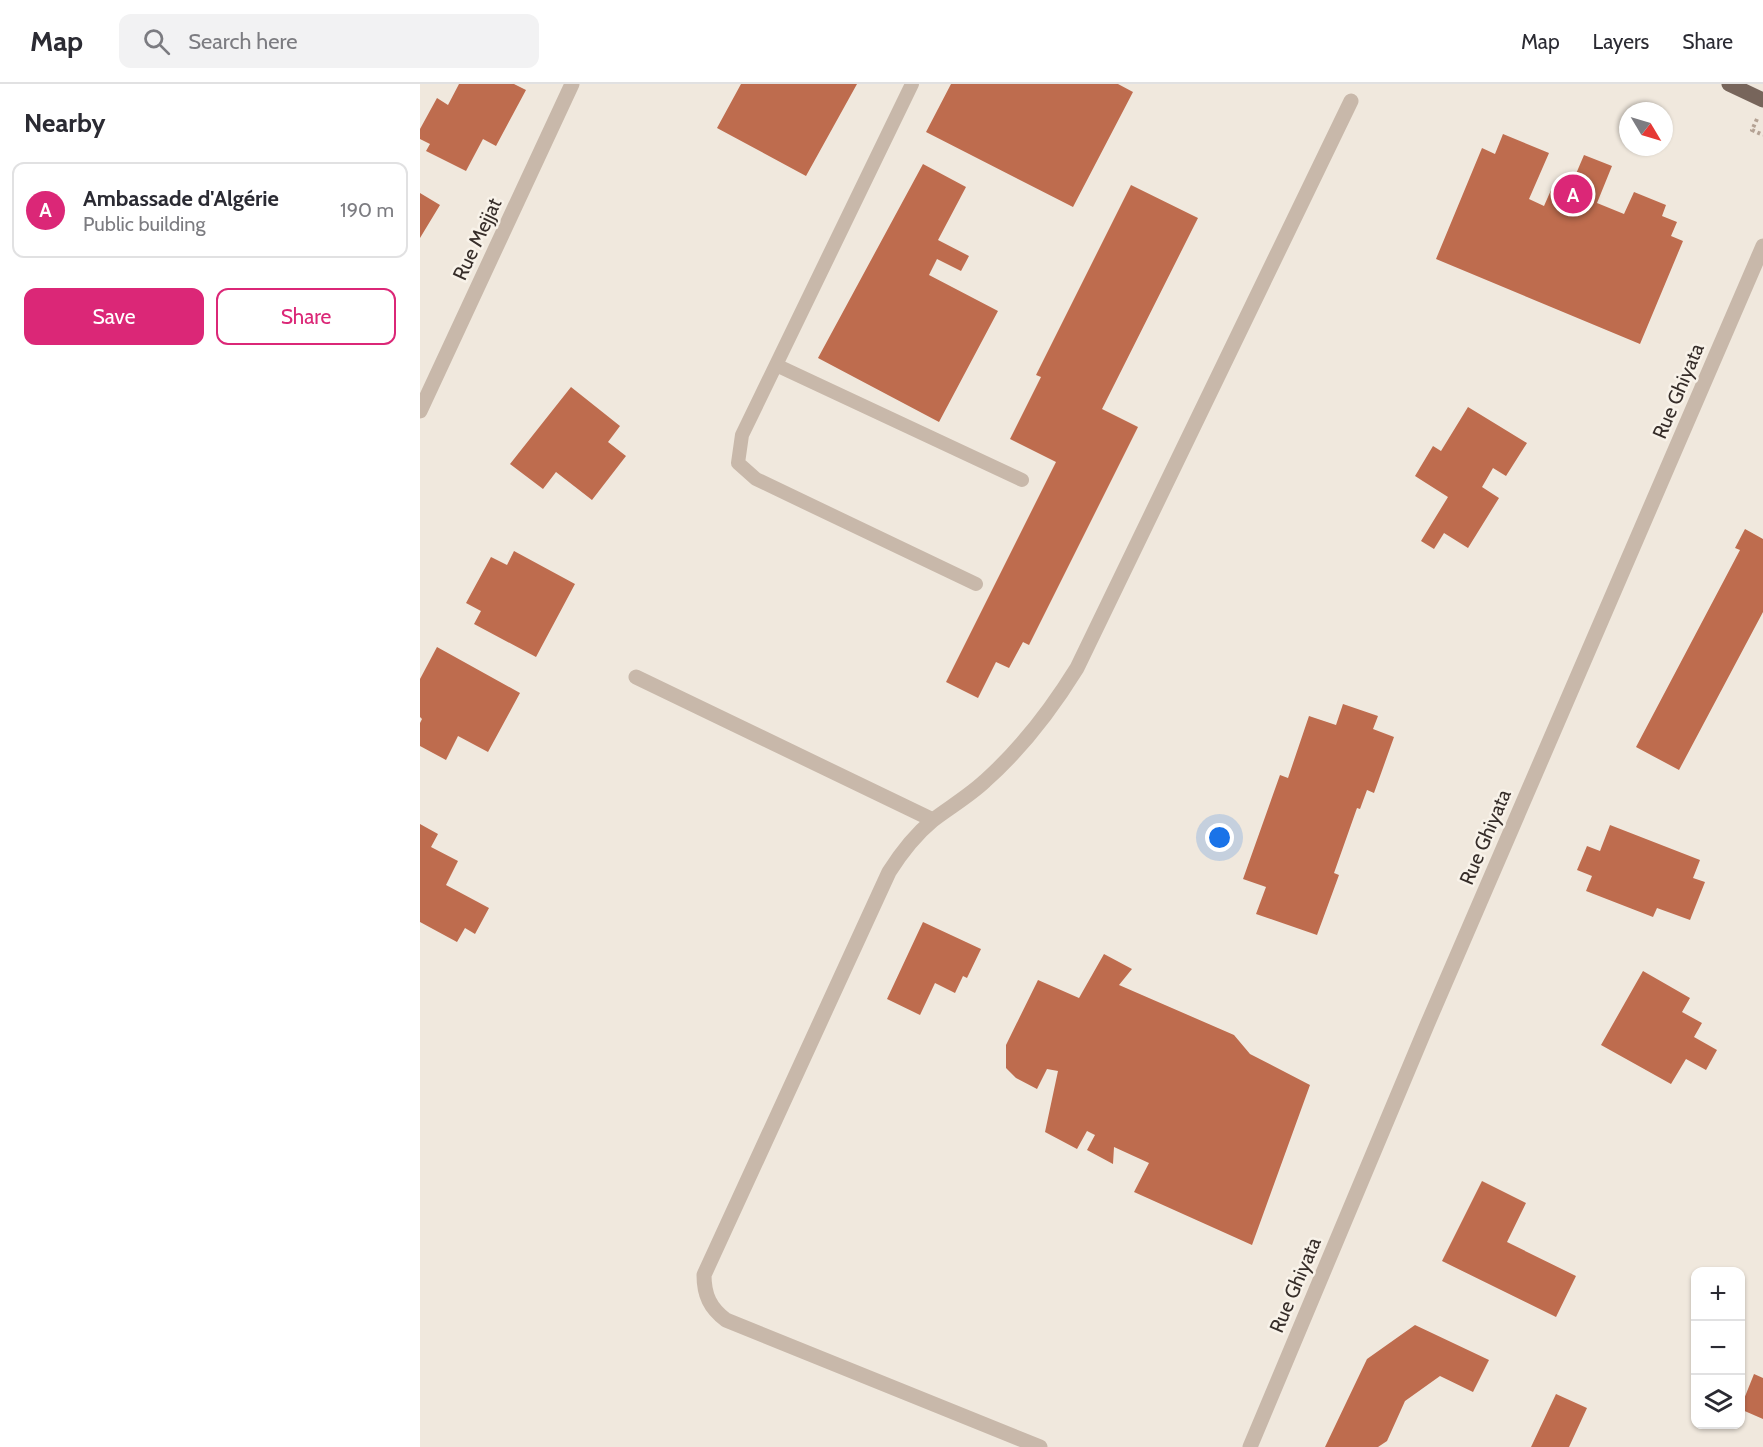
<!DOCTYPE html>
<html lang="en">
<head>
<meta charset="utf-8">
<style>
	:root { --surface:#fff; --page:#f2f2f3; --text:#2b2b33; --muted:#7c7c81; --line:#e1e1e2; --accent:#db2777 }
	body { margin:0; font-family:Cabin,sans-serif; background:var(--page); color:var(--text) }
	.controls { position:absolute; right:18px; bottom:18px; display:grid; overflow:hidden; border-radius:12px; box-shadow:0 2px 4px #0004 }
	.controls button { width:54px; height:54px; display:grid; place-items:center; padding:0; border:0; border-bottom:2px solid var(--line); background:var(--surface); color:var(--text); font:30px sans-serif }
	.compass { position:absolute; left:1199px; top:18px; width:54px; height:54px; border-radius:50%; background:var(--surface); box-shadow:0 2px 4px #0004; rotate:128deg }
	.you { position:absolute; left:800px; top:754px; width:21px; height:21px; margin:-15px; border:4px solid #fff; border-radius:50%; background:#1a73e8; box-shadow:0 0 0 9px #1a73e833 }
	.badge { display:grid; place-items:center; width:39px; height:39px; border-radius:50%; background:var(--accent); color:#fff; font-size:20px; font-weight:700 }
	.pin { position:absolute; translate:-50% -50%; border:3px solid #fff; box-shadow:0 2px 6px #0006 }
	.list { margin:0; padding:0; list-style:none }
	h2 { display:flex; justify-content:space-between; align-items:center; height:78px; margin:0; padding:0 24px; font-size:26px }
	h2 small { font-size:20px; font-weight:400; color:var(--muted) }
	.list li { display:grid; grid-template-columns:39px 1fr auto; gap:18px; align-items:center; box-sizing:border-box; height:96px; margin:0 12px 12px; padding:0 12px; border:2px solid var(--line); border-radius:12px }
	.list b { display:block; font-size:22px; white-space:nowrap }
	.list p { margin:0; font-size:20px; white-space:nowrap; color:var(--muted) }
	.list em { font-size:20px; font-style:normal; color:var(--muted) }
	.actions { display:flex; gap:12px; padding:18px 24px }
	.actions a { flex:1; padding:14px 0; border:2px solid var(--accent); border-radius:12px; text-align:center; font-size:21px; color:var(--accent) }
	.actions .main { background:var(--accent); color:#fff }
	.icon { flex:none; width:33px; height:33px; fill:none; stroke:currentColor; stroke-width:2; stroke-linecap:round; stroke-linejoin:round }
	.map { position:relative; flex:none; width:1343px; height:1363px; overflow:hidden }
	header { display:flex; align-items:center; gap:36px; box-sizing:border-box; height:84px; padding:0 30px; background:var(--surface); border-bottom:2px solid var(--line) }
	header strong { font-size:28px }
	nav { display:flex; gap:33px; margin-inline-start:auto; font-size:21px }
	.search { width:420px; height:54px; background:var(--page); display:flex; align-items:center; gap:15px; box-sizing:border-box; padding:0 21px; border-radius:12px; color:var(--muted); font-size:22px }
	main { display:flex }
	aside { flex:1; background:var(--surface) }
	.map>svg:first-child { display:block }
	.building { fill:#be6c4e }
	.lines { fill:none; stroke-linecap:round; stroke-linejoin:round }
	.path { stroke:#b4a294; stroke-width:4; stroke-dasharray:3 3; stroke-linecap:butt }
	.lane { stroke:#c8b8aa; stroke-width:14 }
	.street { stroke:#c8b8aa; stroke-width:15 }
	.primary { stroke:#77655b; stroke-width:15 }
	.labels { text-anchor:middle; stroke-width:5; stroke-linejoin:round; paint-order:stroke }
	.street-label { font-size:20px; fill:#362d29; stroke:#f8f2e9 }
</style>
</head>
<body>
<header>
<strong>Map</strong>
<div class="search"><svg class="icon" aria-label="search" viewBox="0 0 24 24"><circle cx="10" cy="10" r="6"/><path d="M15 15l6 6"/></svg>Search here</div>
<nav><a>Map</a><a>Layers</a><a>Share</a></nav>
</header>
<main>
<aside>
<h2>Nearby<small></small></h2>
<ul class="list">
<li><span class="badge">A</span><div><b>Ambassade d'Algérie</b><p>Public building</p></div><em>190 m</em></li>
</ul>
<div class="actions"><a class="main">Save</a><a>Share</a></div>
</aside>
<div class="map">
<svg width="1343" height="1363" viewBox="0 0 1343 1363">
	<rect width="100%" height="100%" fill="#f0e8dd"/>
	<path class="building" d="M39 0H94L106 6 76 62 63 55 46 87 6 67 10 60 0 55V45L17 14 28 21Z
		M321 0H437L386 92 297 44Z
		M531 0H698L713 8 653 123 506 48Z
		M1083 50 1129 69 1109 115 1124 122 1135 97 1150 104 1164 71 1192 82 1177 119 1204 130 1214 108 1246 121 1242 132 1257 138 1251 152 1263 157 1220 260 1016 175 1062 64 1075 70Z
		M503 80 546 103 518 156 549 172 541 187 517 175 509 191 578 227 519 338 398 274Z
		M711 101 778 134 682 325 718 343 609 561 603 558 589 584 576 578 558 614 526 598 636 378 590 355 621 293 616 291Z
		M0 109 20 121 0 154Z
		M151 303 200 342 188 358 206 372 172 416 136 388 123 405 90 380Z
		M1048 323 1107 359 1086 392 1073 384 1062 403 1079 414 1048 464 1024 449 1014 465 1001 457 1028 413 995 392 1013 362 1021 367Z
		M1325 445 1343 455V528L1259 686 1216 663 1320 466 1315 464Z
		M94 467 155 500 116 573 54 540 61 527 46 519 71 473 87 481Z
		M17 563 100 609 68 668 38 652 26 676 0 662V639L2 635 0 633V595Z
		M923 620 958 632 953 645 974 653 954 709 947 706 940 725 937 724 914 789 919 791 897 851 836 830 846 803 823 795 860 691 868 694 889 632 916 641Z
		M0 740 18 750 11 763 38 777 26 801 69 824 55 850 45 844 37 858 0 838Z
		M1190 741 1280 776 1273 794 1285 798 1270 836 1237 824 1233 833 1166 807 1172 792 1157 786 1167 762 1180 767Z
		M503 838 561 865 547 894 543 892 535 909 515 899 500 931 467 915Z
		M684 870 712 885 699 901 814 951 830 970 890 1001 832 1161 714 1108 729 1079 694 1063 693 1080 667 1066 675 1051 667 1047 657 1065 625 1048 638 987 627 985 617 1005 596 994 586 984V961L618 896 659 914Z
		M1223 887 1270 914 1262 928 1282 939 1274 953 1297 966 1286 986 1266 975 1251 1000 1181 961Z
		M1062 1097 1106 1119 1087 1158 1156 1192 1136 1233 1022 1177Z
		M995 1241 1069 1276 1053 1308 1020 1292 985 1317 967 1357 958 1363H905L947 1275Z
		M1334 1290 1343 1294V1335L1320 1325Z
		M1136 1310 1167 1324 1149 1363H1111Z"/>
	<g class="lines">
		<path class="path" d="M1337 35 1332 46 1343 51"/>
		<path class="lane" d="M492 0 322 351 318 379 336 395 556 500
			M356 281 602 396"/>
		<path class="street" d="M0 327 152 0
			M216 593 513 736
			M620 1363 306 1236C290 1224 284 1211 284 1191L469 788C481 769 495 751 513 736 530 723 549 712 565 697 602 664 631 626 657 584L931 17
			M830 1363 1007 941 1343 162"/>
		<path class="primary" d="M1309 0 1343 16"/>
	</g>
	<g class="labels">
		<g class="street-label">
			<text transform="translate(57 155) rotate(-65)" y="7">Rue Mejjat</text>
			<text transform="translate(1258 307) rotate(-67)" y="7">Rue Ghiyata</text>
			<text transform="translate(1065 753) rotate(-67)" y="7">Rue Ghiyata</text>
			<text transform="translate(875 1201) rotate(-67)" y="7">Rue Ghiyata</text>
		</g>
	</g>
</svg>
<div class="controls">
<button>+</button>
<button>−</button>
<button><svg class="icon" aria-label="layers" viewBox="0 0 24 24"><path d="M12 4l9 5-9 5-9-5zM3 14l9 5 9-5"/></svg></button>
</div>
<svg class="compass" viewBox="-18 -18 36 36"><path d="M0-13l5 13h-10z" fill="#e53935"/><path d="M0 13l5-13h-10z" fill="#7c7c81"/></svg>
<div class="you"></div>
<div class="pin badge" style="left:1153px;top:110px">A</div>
</div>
</main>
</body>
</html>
